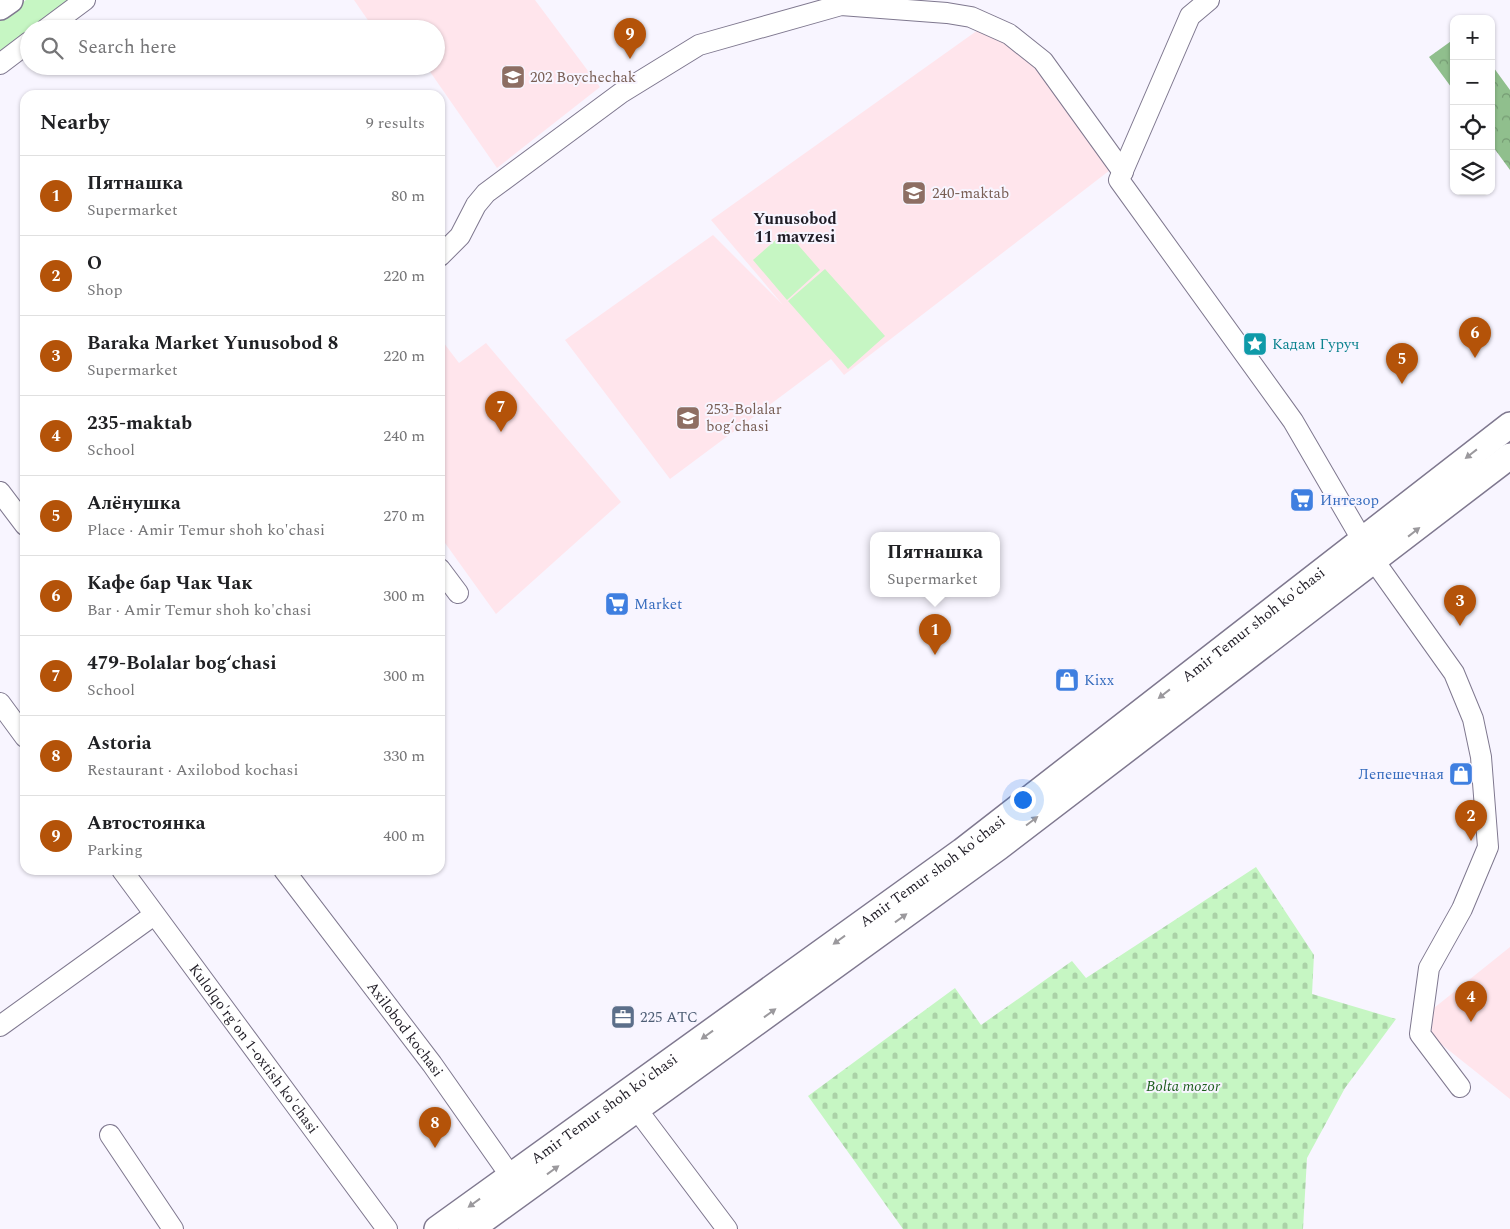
<!DOCTYPE html>
<html lang="en">
<head>
<meta charset="utf-8">
<style>
	:root { --surface:#fff; --page:#f6f6f6; --text:#202124; --muted:#757577; --line:#e0e0e0; --accent:#b45309 }
	body { margin:0; font-family:Spectral,serif; background:var(--page); color:var(--text) }
	.controls { position:absolute; right:15px; top:15px; display:grid; overflow:hidden; border-radius:10px; box-shadow:0 1px 4px #0004 }
	.controls button { width:45px; height:45px; display:grid; place-items:center; padding:0; border:0; border-bottom:1px solid var(--line); background:var(--surface); color:var(--text); font:25px sans-serif }
	.you { position:absolute; left:1022px; top:799px; width:18px; height:18px; margin:-12px; border:4px solid #fff; border-radius:50%; background:#1a73e8; box-shadow:0 0 0 8px #1a73e833 }
	.badge { display:grid; place-items:center; width:32px; height:32px; border-radius:50%; background:var(--accent); color:#fff; font-size:16px; font-weight:700 }
	.pin { position:absolute; translate:-50% -41px; filter:drop-shadow(0 1px 2px #0008) }
	.pin::after { content:''; position:absolute; top:26px; width:18px; height:15px; background:inherit; clip-path:polygon(0 0,100% 0,50% 100%) }
	.popup { position:absolute; left:870px; top:532px; width:130px; height:65px; box-sizing:border-box; display:grid; place-content:center; border-radius:10px; background:var(--surface); filter:drop-shadow(0 1px 4px #0005); font-size:16px; white-space:nowrap; color:var(--muted) }
	.popup b { font-size:19px; color:var(--text) }
	.popup::after { content:''; position:absolute; left:50%; top:100%; margin-left:-10px; border:10px solid transparent; border-top-color:var(--surface) }
	.list { margin:0; padding:0; list-style:none }
	h2 { display:flex; justify-content:space-between; align-items:center; height:65px; margin:0; padding:0 20px; font-size:21px }
	h2 small { font-size:16px; font-weight:400; color:var(--muted) }
	.list li { display:grid; grid-template-columns:32px 1fr auto; gap:15px; align-items:center; box-sizing:border-box; height:80px; padding:0 20px; border-top:1px solid var(--line) }
	.list b { display:block; font-size:19px; white-space:nowrap }
	.list p { margin:0; font-size:16px; white-space:nowrap; color:var(--muted) }
	.list em { font-size:16px; font-style:normal; color:var(--muted) }
	.icon { flex:none; width:28px; height:28px; fill:none; stroke:currentColor; stroke-width:2; stroke-linecap:round; stroke-linejoin:round }
	.map { position:relative; flex:none; width:1510px; height:1229px; overflow:hidden }
	.search { position:absolute; background:var(--surface); box-shadow:0 1px 4px #0004; left:20px; top:20px; width:425px; height:55px; display:flex; align-items:center; gap:12px; box-sizing:border-box; padding:0 18px; border-radius:28px; color:var(--muted); font-size:19px }
	.panel { position:absolute; background:var(--surface); box-shadow:0 1px 4px #0004; left:20px; top:90px; width:425px; height:785px; border-radius:15px }
	.map>svg:first-child { display:block }
	.education { fill:#ffe5ec }
	.grass { fill:#c6f6c3 }
	.forest { fill:url(#forest-crowns) }
	.cemetery { fill:url(#cemetery-stones) }
	.lines { fill:none; stroke-linecap:round; stroke-linejoin:round }
	.minor-casing { stroke:#7f788f; stroke-width:22 }
	.major-casing { stroke:#7f788f; stroke-width:28 }
	.minor { stroke:#fff; stroke-width:20 }
	.major { stroke:#fff; stroke-width:25 }
	.oneway { fill:#9b999d }
	.labels { text-anchor:middle; stroke-width:4; stroke-linejoin:round; paint-order:stroke }
	.education-label { font-size:15px; fill:#785e54; stroke:#f8f5ff; text-anchor:start }
	.culture-label { font-size:15px; fill:#0d838f; stroke:#f8f5ff; text-anchor:start }
	.shop-label { font-size:15px; fill:#366cbe; stroke:#f8f5ff; text-anchor:start }
	.street-label { font-size:15px; fill:#201d26; stroke:#f8f5ff }
	.service-label { font-size:15px; fill:#4e5e75; stroke:#f8f5ff; text-anchor:start }
	.park-label { font-size:15px; font-style:italic; fill:#1f5f1f; stroke:#f8f5ff }
	.neighbourhood-label { font-size:16px; font-weight:bold; fill:#201d26; stroke:#f8f5ff }
</style>
</head>
<body>
<div class="map">
<svg width="1510" height="1229" viewBox="0 0 1510 1229">
	<defs>
		<pattern id="forest-crowns" width="20" height="18" patternUnits="userSpaceOnUse" patternTransform="scale(1.25)"><rect width="20" height="18" fill="#90bf8d"/><path d="M2 6a3 3 0 1 1 6 0M12 15a3 3 0 1 1 6 0" fill="none" stroke="#759b73"/></pattern>
		<pattern id="cemetery-stones" width="16" height="16" patternUnits="userSpaceOnUse" patternTransform="scale(1.25)"><rect width="16" height="16" fill="#c6f6c3"/><path d="M2 7V4a2 2 0 0 1 4 0v3zM10 15v-3a2 2 0 0 1 4 0v3z" fill="#aad2a7"/></pattern>
	</defs>
	<rect width="100%" height="100%" fill="#f8f5ff"/>
	<path class="education" d="M354 0H535L600 87 497 168 426 66H436V29H374Z
		M985 25 1035 66 1114 167 844 375 831 359 670 479 565 340 713 235 783 305 711 220Z
		M440 338 459 363 486 343 621 502 496 614 440 536Z
		M1510 947V1099L1431 1036 1434 1008Z"/>
	<path class="grass" d="M26 0H72L33 29H29V32L0 53V20Z
		M786 231 820 270 787 300 753 260Z
		M825 269 885 336 848 369 788 301Z"/>
	<path class="forest" d="M1454 39V91L1429 57Z
		M1491 64 1510 90V170L1491 144Z"/>
	<path class="cemetery" d="M1256 867 1314 955 1312 994 1396 1019 1345 1088 1307 1158 1303 1229H903L808 1096 955 988 981 1025 1072 961 1086 978Z"/>
	<g class="lines">
		<defs>
			<g id="minor">
				<path d="M1209 0 1190 16 1119 180 1293 421 1375 562 1454 673 1473 719 1481 757 1488 847 1462 909 1429 968 1420 1034 1460 1087"/>
				<path d="M46 29 85 0"/>
				<path d="M0 64 29 42"/>
				<path d="M440 256 460 236 476 205 486 193 621 93 699 45 841 5 947 13 971 17 1009 34 1043 61 1123 172"/>
				<path d="M0 492 25 525"/>
				<path d="M440 569 458 593"/>
				<path d="M0 703 25 737"/>
				<path id="s1" d="M122 870 387 1229"/>
				<path id="s2" d="M284 870 432 1064 519 1188"/>
				<path d="M0 1026 154 915"/>
				<path d="M629 1099 727 1229"/>
				<path d="M110 1135 173 1229"/>
			</g>
			<g id="major">
				<path d="M0 7 10 0"/>
				<path id="s3" d="M437 1229 962 851 1510 425"/>
				<path d="M471 1229 999 847 1510 456"/>
			</g>
		</defs>
		<use href="#minor" class="minor-casing"/>
		<use href="#major" class="major-casing"/>
		<use href="#minor" class="minor"/>
		<use href="#major" class="major"/>
	</g>
	<defs><path id="oneway-solid" d="M-6-.8H1V-3.2L6.5 0L1 3.2V.8H-6Z" transform="scale(1.25)"/></defs>
	<g class="oneway">
		<use href="#oneway-solid" transform="translate(1471 454) rotate(142)"/>
		<use href="#oneway-solid" transform="translate(1414 532) rotate(-38)"/>
		<use href="#oneway-solid" transform="translate(1164 694) rotate(142)"/>
		<use href="#oneway-solid" transform="translate(1032 821) rotate(-37)"/>
		<use href="#oneway-solid" transform="translate(901 918) rotate(-36)"/>
		<use href="#oneway-solid" transform="translate(839 940) rotate(144)"/>
		<use href="#oneway-solid" transform="translate(770 1013) rotate(-36)"/>
		<use href="#oneway-solid" transform="translate(707 1035) rotate(144)"/>
		<use href="#oneway-solid" transform="translate(553 1170) rotate(-36)"/>
		<use href="#oneway-solid" transform="translate(474 1203) rotate(144)"/>
	</g>
	<defs>
		<symbol id="school-square" viewBox="-11 -11 22 22"><rect x="-9" y="-9" width="18" height="18" rx="4" fill="#8d6e63" stroke="#f8f5ff"/><path d="M0-5L7-2L0 1L-7-2ZM-4 1L0 2.5L4 1V4Q0 6-4 4Z" fill="#fff"/></symbol>
		<symbol id="sight-square" viewBox="-11 -11 22 22"><rect x="-9" y="-9" width="18" height="18" rx="4" fill="#0f9aa8" stroke="#f8f5ff"/><path d="M0-6L1.8-2.2L6-1.7L2.9 1.2L3.7 5.4L0 3.3L-3.7 5.4L-2.9 1.2L-6-1.7L-1.8-2.2Z" fill="#fff"/></symbol>
		<symbol id="supermarket-square" viewBox="-11 -11 22 22"><rect x="-9" y="-9" width="18" height="18" rx="4" fill="#3f7fe0" stroke="#f8f5ff"/><path d="M-6-5.5h2.5l.6 2H6L4.5 2H-2.5L-4.4-4H-6ZM-1.5 3.2a1.3 1.3 0 1 0 .1 0ZM3 3.2a1.3 1.3 0 1 0 .1 0Z" fill="#fff"/></symbol>
		<symbol id="shop-square" viewBox="-11 -11 22 22"><rect x="-9" y="-9" width="18" height="18" rx="4" fill="#3f7fe0" stroke="#f8f5ff"/><path d="M-5-2.5h2.3a2.7 3.5 0 0 1 5.4 0H5L5.5 6h-11ZM-1.5-2.5h3a1.5 2.3 0 0 0-3 0Z" fill="#fff"/></symbol>
		<symbol id="office-square" viewBox="-11 -11 22 22"><rect x="-9" y="-9" width="18" height="18" rx="4" fill="#5c6f8a" stroke="#f8f5ff"/><path d="M-6-3h4V-5.5h4V-3h4V5H-6ZM-1-4.5V-3h2v-1.5ZM-6 0V1H6V0Z" fill="#fff"/></symbol>
	</defs>
	<g fill-rule="evenodd">
		<use href="#school-square" x="499" y="63" width="28" height="28"/>
		<use href="#school-square" x="900" y="179" width="28" height="28"/>
		<use href="#sight-square" x="1241" y="330" width="28" height="28"/>
		<use href="#school-square" x="674" y="404" width="28" height="28"/>
		<use href="#supermarket-square" x="1288" y="486" width="28" height="28"/>
		<use href="#supermarket-square" x="603" y="590" width="28" height="28"/>
		<use href="#shop-square" x="1053" y="666" width="28" height="28"/>
		<use href="#shop-square" x="1447" y="760" width="28" height="28"/>
		<use href="#office-square" x="609" y="1003" width="28" height="28"/>
	</g>
	<g class="labels">
		<g class="education-label">
			<text x="530" y="82">202 Boychechak</text>
			<text x="932" y="198">240-maktab</text>
			<text x="706" y="414">253-Bolalar<tspan x="706" dy="17">bogʻchasi</tspan></text>
		</g>
		<g class="culture-label">
			<text x="1272" y="349">Кадам Гуруч</text>
		</g>
		<g class="shop-label">
			<text x="1320" y="505">Интезор</text>
			<text x="634" y="609">Market</text>
			<text x="1084" y="685">Kixx</text>
			<text x="1444" y="779" text-anchor="end">Лепешечная</text>
		</g>
		<g class="street-label">
			<text dy="5" stroke="none"><textPath href="#s3" startOffset="1016">Amir Temur shoh ko'chasi</textPath></text>
			<text dy="5" stroke="none"><textPath href="#s3" startOffset="611">Amir Temur shoh ko'chasi</textPath></text>
			<text dy="5" stroke="none"><textPath href="#s2" startOffset="200">Axilobod kochasi</textPath></text>
			<text dy="5" stroke="none"><textPath href="#s1" startOffset="222">Kulolqo'rg'on 1-oxtish ko'chasi</textPath></text>
			<text dy="5" stroke="none"><textPath href="#s3" startOffset="206">Amir Temur shoh ko'chasi</textPath></text>
		</g>
		<g class="service-label">
			<text x="640" y="1022">225 АТС</text>
		</g>
		<g class="park-label">
			<text x="1183" y="1091">Bolta mozor</text>
		</g>
		<g class="neighbourhood-label">
			<text x="795" y="224">Yunusobod<tspan x="795" dy="18">11 mavzesi</tspan></text>
		</g>
	</g>
</svg>
<div class="controls">
<button>+</button>
<button>−</button>
<button><svg class="icon" aria-label="locate" viewBox="0 0 24 24"><circle cx="12" cy="12" r="6"/><path d="M12 2v4M12 18v4M2 12h4M18 12h4"/></svg></button>
<button><svg class="icon" aria-label="layers" viewBox="0 0 24 24"><path d="M12 4l9 5-9 5-9-5zM3 14l9 5 9-5"/></svg></button>
</div>
<div class="you"></div>
<div class="pin badge" style="left:935px;top:655px">1</div>
<div class="popup"><b>Пятнашка</b>Supermarket</div>
<div class="pin badge" style="left:1471px;top:841px">2</div>
<div class="pin badge" style="left:1460px;top:626px">3</div>
<div class="pin badge" style="left:1471px;top:1022px">4</div>
<div class="pin badge" style="left:1402px;top:384px">5</div>
<div class="pin badge" style="left:1475px;top:358px">6</div>
<div class="pin badge" style="left:501px;top:432px">7</div>
<div class="pin badge" style="left:435px;top:1148px">8</div>
<div class="pin badge" style="left:630px;top:59px">9</div>
<div class="search"><svg class="icon" aria-label="search" viewBox="0 0 24 24"><circle cx="10" cy="10" r="6"/><path d="M15 15l6 6"/></svg>Search here</div>
<section class="panel">
<h2>Nearby<small>9 results</small></h2>
<ul class="list">
<li><span class="badge">1</span><div><b>Пятнашка</b><p>Supermarket</p></div><em>80 m</em></li>
<li><span class="badge">2</span><div><b>О</b><p>Shop</p></div><em>220 m</em></li>
<li><span class="badge">3</span><div><b>Baraka Market Yunusobod 8</b><p>Supermarket</p></div><em>220 m</em></li>
<li><span class="badge">4</span><div><b>235-maktab</b><p>School</p></div><em>240 m</em></li>
<li><span class="badge">5</span><div><b>Алёнушка</b><p>Place · Amir Temur shoh ko'chasi</p></div><em>270 m</em></li>
<li><span class="badge">6</span><div><b>Кафе бар Чак Чак</b><p>Bar · Amir Temur shoh ko'chasi</p></div><em>300 m</em></li>
<li><span class="badge">7</span><div><b>479-Bolalar bogʻchasi</b><p>School</p></div><em>300 m</em></li>
<li><span class="badge">8</span><div><b>Astoria</b><p>Restaurant · Axilobod kochasi</p></div><em>330 m</em></li>
<li><span class="badge">9</span><div><b>Автостоянка</b><p>Parking</p></div><em>400 m</em></li>
</ul>
</section>
</div>
</body>
</html>
